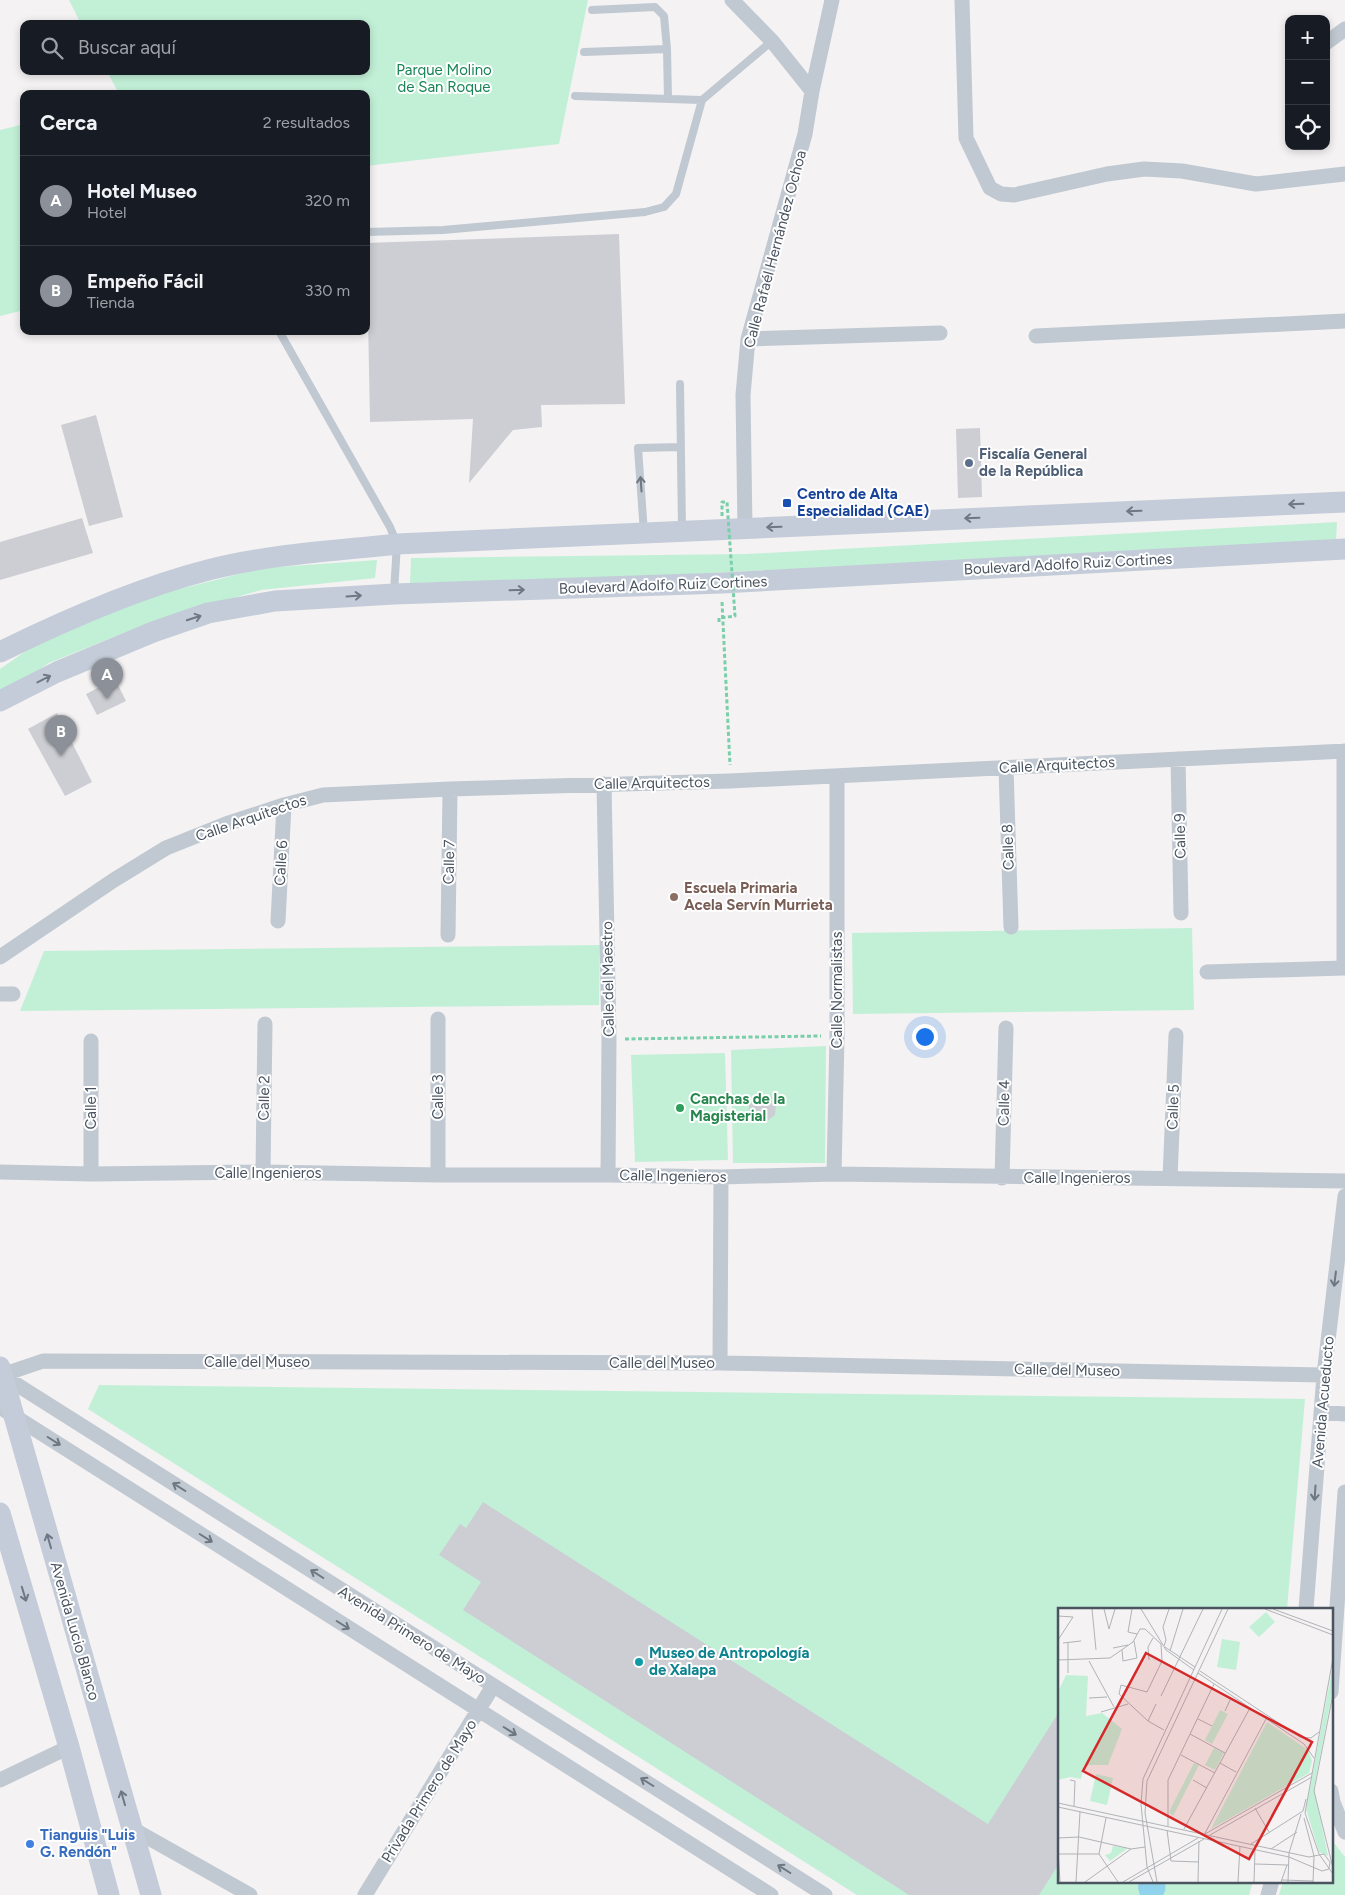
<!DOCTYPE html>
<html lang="es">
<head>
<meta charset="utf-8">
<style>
	:root { --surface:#171b24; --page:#242831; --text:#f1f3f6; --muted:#9ea1a6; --line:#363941; --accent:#8c9099 }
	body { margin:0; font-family:Figtree,sans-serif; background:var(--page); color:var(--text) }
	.controls { position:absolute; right:15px; top:15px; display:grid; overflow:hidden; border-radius:10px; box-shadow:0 2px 8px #0003 }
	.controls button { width:45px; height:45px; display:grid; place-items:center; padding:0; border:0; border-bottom:1px solid var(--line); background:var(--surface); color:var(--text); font:25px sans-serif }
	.you { position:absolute; left:924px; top:1036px; width:18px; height:18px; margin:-12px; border:4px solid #fff; border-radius:50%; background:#1a73e8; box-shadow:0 0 0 8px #1a73e833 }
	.badge { display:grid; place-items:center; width:32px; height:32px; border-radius:50%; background:var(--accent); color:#fff; font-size:16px; font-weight:700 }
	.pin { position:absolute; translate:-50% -41px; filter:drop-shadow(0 1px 2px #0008) }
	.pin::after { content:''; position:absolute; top:26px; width:18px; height:15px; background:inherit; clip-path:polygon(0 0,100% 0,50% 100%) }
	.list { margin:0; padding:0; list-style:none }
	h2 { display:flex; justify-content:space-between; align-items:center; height:65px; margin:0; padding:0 20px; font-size:21px }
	h2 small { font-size:16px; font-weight:400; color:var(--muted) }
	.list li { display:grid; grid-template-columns:32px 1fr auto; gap:15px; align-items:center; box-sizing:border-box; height:90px; padding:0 20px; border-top:1px solid var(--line) }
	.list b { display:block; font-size:19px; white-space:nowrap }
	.list p { margin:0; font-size:16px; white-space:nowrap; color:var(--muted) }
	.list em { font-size:16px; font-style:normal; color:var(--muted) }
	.icon { flex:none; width:28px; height:28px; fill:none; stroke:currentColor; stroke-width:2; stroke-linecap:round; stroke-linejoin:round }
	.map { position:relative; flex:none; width:1345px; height:1895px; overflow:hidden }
	.search { position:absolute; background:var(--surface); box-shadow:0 2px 8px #0003; left:20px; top:20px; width:350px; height:55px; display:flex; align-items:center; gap:12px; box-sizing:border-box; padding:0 18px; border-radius:10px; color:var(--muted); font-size:19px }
	.panel { position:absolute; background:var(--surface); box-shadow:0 2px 8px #0003; left:20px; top:90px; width:350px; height:245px; border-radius:10px }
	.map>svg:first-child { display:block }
	.green { fill:#c2f0d7 }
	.water { fill:#90d3ed }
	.building { fill:#ccced4 }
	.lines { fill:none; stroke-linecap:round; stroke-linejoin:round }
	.path { stroke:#7acfab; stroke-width:3; stroke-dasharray:4 2.5; stroke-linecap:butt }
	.service { stroke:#c0c8d1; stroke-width:8 }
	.minor { stroke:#c0c8d1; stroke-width:15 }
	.secondary { stroke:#c3ccd8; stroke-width:21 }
	.path-bridge { stroke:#7acfab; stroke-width:3; stroke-dasharray:4 2.5; stroke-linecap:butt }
	.oneway { stroke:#6d7782 }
	.oneway2 { stroke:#6e7884 }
	.service-dot { fill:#5c6f8a; stroke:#fff; stroke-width:2 }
	.transit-dot { fill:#1a4fb4; stroke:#fff; stroke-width:2 }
	.education-dot { fill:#8d6e63; stroke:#fff; stroke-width:2 }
	.leisure-dot { fill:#2e9e5b; stroke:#fff; stroke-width:2 }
	.culture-dot { fill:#0f9aa8; stroke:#fff; stroke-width:2 }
	.shop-dot { fill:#3f7fe0; stroke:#fff; stroke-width:2 }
	.labels { text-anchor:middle; stroke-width:4; stroke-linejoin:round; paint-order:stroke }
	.park-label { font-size:15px; fill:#188456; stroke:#fff }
	.street-label { font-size:15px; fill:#4a5460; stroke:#fff }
	.service-label { font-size:15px; font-weight:bold; fill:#4e5e75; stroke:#fff; text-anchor:start }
	.transit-label { font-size:15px; font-weight:bold; fill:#164399; stroke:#fff; text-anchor:start }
	.education-label { font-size:15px; font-weight:bold; fill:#785e54; stroke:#fff; text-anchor:start }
	.leisure-label { font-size:15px; font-weight:bold; fill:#27864d; stroke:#fff; text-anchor:start }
	.culture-label { font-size:15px; font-weight:bold; fill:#0d838f; stroke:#fff; text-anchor:start }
	.shop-label { font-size:15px; font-weight:bold; fill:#366cbe; stroke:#fff; text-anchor:start }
	.inset-road { fill:none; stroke:#b0b3b8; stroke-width:1 }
	.view { fill:#d62828; fill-opacity:0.15; stroke:#d62828; stroke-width:2.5 }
	.inset-edge { fill:none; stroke:#4a5460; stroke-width:2.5 }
</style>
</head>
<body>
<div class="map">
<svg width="1345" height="1895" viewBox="0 0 1345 1895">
	<rect width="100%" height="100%" fill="#f4f2f2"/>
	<path class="green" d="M69 0H588L559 144 366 166V94H119L107 71H366V24H81Z
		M24 124V310L0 316V130Z
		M1337 522 1336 541 594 579 410 583 411 558 746 554Z
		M377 560 375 578 261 590 153 621 49 663 0 696V669L39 642 148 597 263 568Z
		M1192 928 1194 1010 853 1014 852 933Z
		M600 945 599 1005 20 1011 44 951Z
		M826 1046 825 1163H733L731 1050Z
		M725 1053 728 1160 635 1162 631 1055Z
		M99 1385 1305 1399 1287 1609H1059V1881H1253L1249 1895H857L88 1409Z
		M1331 1839 1345 1857V1895H1279L1283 1881H1331Z"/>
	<path class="water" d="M1139 1881H1164C1166 1886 1166 1891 1163 1895H1140L1138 1888Z"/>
	<path class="building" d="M619 234 625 404 541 405 542 427 513 430 469 483 473 419 370 422 368 317H366V243Z
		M96 415 123 517 89 526 61 425Z
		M980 428 982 497 958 498 956 429Z
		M82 518 93 553 0 580V542Z
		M115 679 126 701 97 715 86 694Z
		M57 713 92 782 65 796 28 729Z
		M761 1095 771 1096 776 1105 775 1115 767 1121 757 1122 749 1113V1105L754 1098Z
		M483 1502 988 1824 1059 1712V1864L1039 1895H909L463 1610 481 1582 439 1555 460 1524 466 1528Z"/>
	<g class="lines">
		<path class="path" d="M722 602 730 765
			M625 1039 821 1036"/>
		<path class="service" d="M592 10 655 7 664 16 667 49 668 99
			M584 52 667 49
			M575 96 702 100
			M366 232 443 230 645 212 664 207 676 194 702 100 772 41
			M279 331 390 527 397 544 394 592
			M680 384 682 529
			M644 533 638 448 681 447"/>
		<path class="minor" d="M732 0 772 41 812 91
			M962 0 966 138 990 188 1001 194 1014 195 1107 174 1144 169 1182 171 1256 184 1345 174
			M1326 43 1345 29
			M1036 336 1345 321
			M748 339 940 333
			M745 528 743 395 748 339 805 134 812 91 832 0
			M1178 759 1181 913
			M1006 768 1011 927
			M604 784 609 1039 608 1175
			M278 921 284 805
			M448 935 450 789
			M0 957 114 880 166 848 226 824 284 805 323 795 450 789 730 781 1345 751
			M1207 972 1344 968V751
			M0 994H13
			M91 1041V1174
			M0 1172 91 1174 263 1172 438 1175H608L721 1177 834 1174 1345 1181
			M263 1172 265 1024
			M834 1174 837 1036V776
			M438 1175V1019
			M1002 1178 1006 1028
			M1170 1178 1176 1035
			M720 1363 721 1177
			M0 1374 825 1895
			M2 1375 43 1361 720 1363 1324 1375
			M0 1407 771 1895
			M1321 1412 1345 1414
			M1306 1609 1324 1375 1345 1196
			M1331 1692 1345 1492
			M0 1780 69 1747
			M1331 1791 1333 1802 1345 1832
			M131 1828 250 1895
			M365 1895 493 1686
			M1268 1895 1272 1881"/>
		<path class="secondary" d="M0 652C65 620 138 588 208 570 270 554 334 551 397 544L1345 502
			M0 701 57 672 153 632 208 613 275 601 394 594 722 583 1345 549
			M0 1367 151 1895
			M0 1513 69 1747 109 1895"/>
		<path class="path-bridge" d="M719 622V618L735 616 727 502H722V517"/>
	</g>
	<defs><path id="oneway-shaft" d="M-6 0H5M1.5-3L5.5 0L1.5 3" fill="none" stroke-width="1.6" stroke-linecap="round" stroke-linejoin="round" transform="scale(1.25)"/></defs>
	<g class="oneway">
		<use href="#oneway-shaft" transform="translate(641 484) rotate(-94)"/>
		<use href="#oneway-shaft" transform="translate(1335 1279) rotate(97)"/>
		<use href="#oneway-shaft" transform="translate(54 1441) rotate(32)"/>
		<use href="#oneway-shaft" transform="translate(179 1487) rotate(-148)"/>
		<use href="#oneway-shaft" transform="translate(1315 1493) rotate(94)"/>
		<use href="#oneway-shaft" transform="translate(206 1538) rotate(32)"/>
		<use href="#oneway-shaft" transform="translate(317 1574) rotate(-148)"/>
		<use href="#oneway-shaft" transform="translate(343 1625) rotate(32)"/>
		<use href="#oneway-shaft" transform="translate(510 1731) rotate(32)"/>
		<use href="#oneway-shaft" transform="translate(647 1782) rotate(-148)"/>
		<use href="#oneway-shaft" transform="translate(784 1869) rotate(-148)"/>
	</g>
	<g class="oneway2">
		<use href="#oneway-shaft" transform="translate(1296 504) rotate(178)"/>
		<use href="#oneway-shaft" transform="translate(1134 511) rotate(178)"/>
		<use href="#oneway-shaft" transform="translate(972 518) rotate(178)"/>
		<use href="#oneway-shaft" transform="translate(774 527) rotate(178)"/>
		<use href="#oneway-shaft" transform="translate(517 590) rotate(-2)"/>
		<use href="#oneway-shaft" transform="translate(354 596) rotate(-4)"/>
		<use href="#oneway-shaft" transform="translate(194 618) rotate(-18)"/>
		<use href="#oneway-shaft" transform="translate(44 679) rotate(-27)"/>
		<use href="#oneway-shaft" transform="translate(49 1541) rotate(-106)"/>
		<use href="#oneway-shaft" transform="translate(24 1594) rotate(73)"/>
		<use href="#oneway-shaft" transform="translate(123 1798) rotate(-106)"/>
	</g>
	<circle class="service-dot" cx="969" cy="463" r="5"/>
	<rect class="transit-dot" x="782" y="498" width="10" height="10" rx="2.5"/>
	<circle class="education-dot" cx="674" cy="897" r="5"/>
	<circle class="leisure-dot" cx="680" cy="1108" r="5"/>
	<circle class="culture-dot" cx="639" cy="1662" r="5"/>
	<circle class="shop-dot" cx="30" cy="1844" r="5"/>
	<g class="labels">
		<g class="park-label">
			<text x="444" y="75">Parque Molino<tspan x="444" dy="17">de San Roque</tspan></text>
		</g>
		<g class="street-label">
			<text transform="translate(775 249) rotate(-75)" y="5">Calle Rafaél Hernández Ochoa</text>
			<text transform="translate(1068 564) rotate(-3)" y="5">Boulevard Adolfo Ruiz Cortines</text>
			<text transform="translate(663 585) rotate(-2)" y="5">Boulevard Adolfo Ruiz Cortines</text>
			<text transform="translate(1057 765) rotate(-3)" y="5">Calle Arquitectos</text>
			<text transform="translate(652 783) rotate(-1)" y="5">Calle Arquitectos</text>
			<text transform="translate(251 818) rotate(-19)" y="5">Calle Arquitectos</text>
			<text transform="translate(1180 836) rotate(-91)" y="5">Calle 9</text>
			<text transform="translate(1008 847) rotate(-92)" y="5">Calle 8</text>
			<text transform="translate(449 862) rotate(-89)" y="5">Calle 7</text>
			<text transform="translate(281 863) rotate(-87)" y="5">Calle 6</text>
			<text transform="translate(608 979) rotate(-91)" y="5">Calle del Maestro</text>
			<text transform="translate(837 990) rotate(-90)" y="5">Calle Normalistas</text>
			<text transform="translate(438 1097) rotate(-90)" y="5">Calle 3</text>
			<text transform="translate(264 1098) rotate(-89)" y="5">Calle 2</text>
			<text transform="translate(1004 1103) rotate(-89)" y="5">Calle 4</text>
			<text transform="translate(1173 1107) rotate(-88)" y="5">Calle 5</text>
			<text transform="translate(91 1108) rotate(-90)" y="5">Calle 1</text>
			<text x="268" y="1178">Calle Ingenieros</text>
			<text transform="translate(673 1176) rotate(1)" y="5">Calle Ingenieros</text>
			<text x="1077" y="1183">Calle Ingenieros</text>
			<text x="257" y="1367">Calle del Museo</text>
			<text x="662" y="1368">Calle del Museo</text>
			<text transform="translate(1067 1370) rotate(1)" y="5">Calle del Museo</text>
			<text transform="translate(1323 1402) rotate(-85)" y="5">Avenida Acueducto</text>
			<text transform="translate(75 1631) rotate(74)" y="5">Avenida Lucio Blanco</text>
			<text transform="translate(412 1635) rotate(32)" y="5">Avenida Primero de Mayo</text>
			<text transform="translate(429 1791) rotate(-58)" y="5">Privada Primero de Mayo</text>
		</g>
		<g class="service-label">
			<text x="979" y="459">Fiscalía General<tspan x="979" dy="17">de la República</tspan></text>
		</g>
		<g class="transit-label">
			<text x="797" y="499">Centro de Alta<tspan x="797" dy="17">Especialidad (CAE)</tspan></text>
		</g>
		<g class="education-label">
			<text x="684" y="893">Escuela Primaria<tspan x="684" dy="17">Acela Servín Murrieta</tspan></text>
		</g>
		<g class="leisure-label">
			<text x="690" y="1104">Canchas de la<tspan x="690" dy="17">Magisterial</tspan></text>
		</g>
		<g class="culture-label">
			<text x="649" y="1658">Museo de Antropología<tspan x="649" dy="17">de Xalapa</tspan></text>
		</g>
		<g class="shop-label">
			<text x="40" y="1840">Tianguis "Luis<tspan x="40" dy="17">G. Rendón"</tspan></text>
		</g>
	</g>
	<g transform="translate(1058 1608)">
		<rect width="275" height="275" fill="#f4f2f2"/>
		<path d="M208 4 217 14 201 29 191 19ZM164 31 182 34 178 62 159 59ZM275 57V81L256 180 270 248 261 244 248 201ZM8 67 30 68 28 108 44 105 64 121 50 157H26L23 171 12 169 0 172V84ZM162 102 170 106 154 136 147 132ZM209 114 250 142 254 153 251 165 153 221ZM156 140 166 145 157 162 147 157ZM136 155 141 157 115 208 111 204ZM38 166 55 170 49 197 32 193ZM55 238 70 240 52 253 47 247 53 245Z" fill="#c2f0d7"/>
		<path class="inset-road" d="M34 1 38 42M46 1 51 21M74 1 70 24 79 26M83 1 108 42 136 62M207 1 275 27M215 1 275 23M0 8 15 9 0 32M51 21 57 1M5 35 23 33M106 38 108 32 105 19 111 1M107 39 137 59M55 40 70 37M64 42 65 53 79 50 76 33M112 43 125 1M275 50 247 205 261 246 275 266M0 52 52 50 75 34 82 21H87L103 36 104 53 89 84 63 77 61 86M91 52 90 39 95 30M31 53 56 99M142 63 242 129 253 130 261 124M10 65V34M140 65 246 136 256 150M154 80 173 90 167 103M61 86 90 113 106 122M275 86 256 183 275 260M103 88 145 1M31 90 49 89M43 104 70 96M140 111 154 118M90 113 98 96M132 126 167 145M123 147 157 165M162 155 178 164M12 172 17 173 16 198M135 172 149 180M0 195 251 249 266 246 272 254 271 261M0 199 231 249 264 263 271 261M197 200 211 224M48 210 41 246 60 274M246 210 256 248 255 274M110 218V172L156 76M126 221 192 100M109 222 113 253 141 254M147 226 254 165M146 227 208 111M152 227 254 169M0 230 21 229 73 241 87 239M193 236 245 203 248 191M213 241 239 224M0 242 2 274M1 246H41M197 256 230 257M224 272 255 273M18 274 22 204M27 274 73 241M65 274 140 230M71 274 146 231M95 274 89 259 83 196 85 171 164 1M99 274 87 205 89 173 170 1M140 274 141 233M180 274 182 238M196 274 197 242M223 274 229 257M230 274 231 245 243 206"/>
		<path class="view" d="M88 45 254 134 191 251 25 163Z"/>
		<rect width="275" height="275" class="inset-edge"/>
	</g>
</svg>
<div class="controls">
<button>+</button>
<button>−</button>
<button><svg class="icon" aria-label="locate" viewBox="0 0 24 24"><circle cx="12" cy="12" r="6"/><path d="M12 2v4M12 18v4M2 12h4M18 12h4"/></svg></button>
</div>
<div class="you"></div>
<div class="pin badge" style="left:107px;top:699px">A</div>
<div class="pin badge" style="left:61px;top:756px">B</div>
<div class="search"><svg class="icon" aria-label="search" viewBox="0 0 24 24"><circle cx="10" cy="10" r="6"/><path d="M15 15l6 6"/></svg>Buscar aquí</div>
<section class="panel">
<h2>Cerca<small>2 resultados</small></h2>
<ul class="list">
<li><span class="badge">A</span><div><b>Hotel Museo</b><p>Hotel</p></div><em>320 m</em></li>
<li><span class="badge">B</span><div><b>Empeño Fácil</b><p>Tienda</p></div><em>330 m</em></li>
</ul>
</section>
</div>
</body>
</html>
